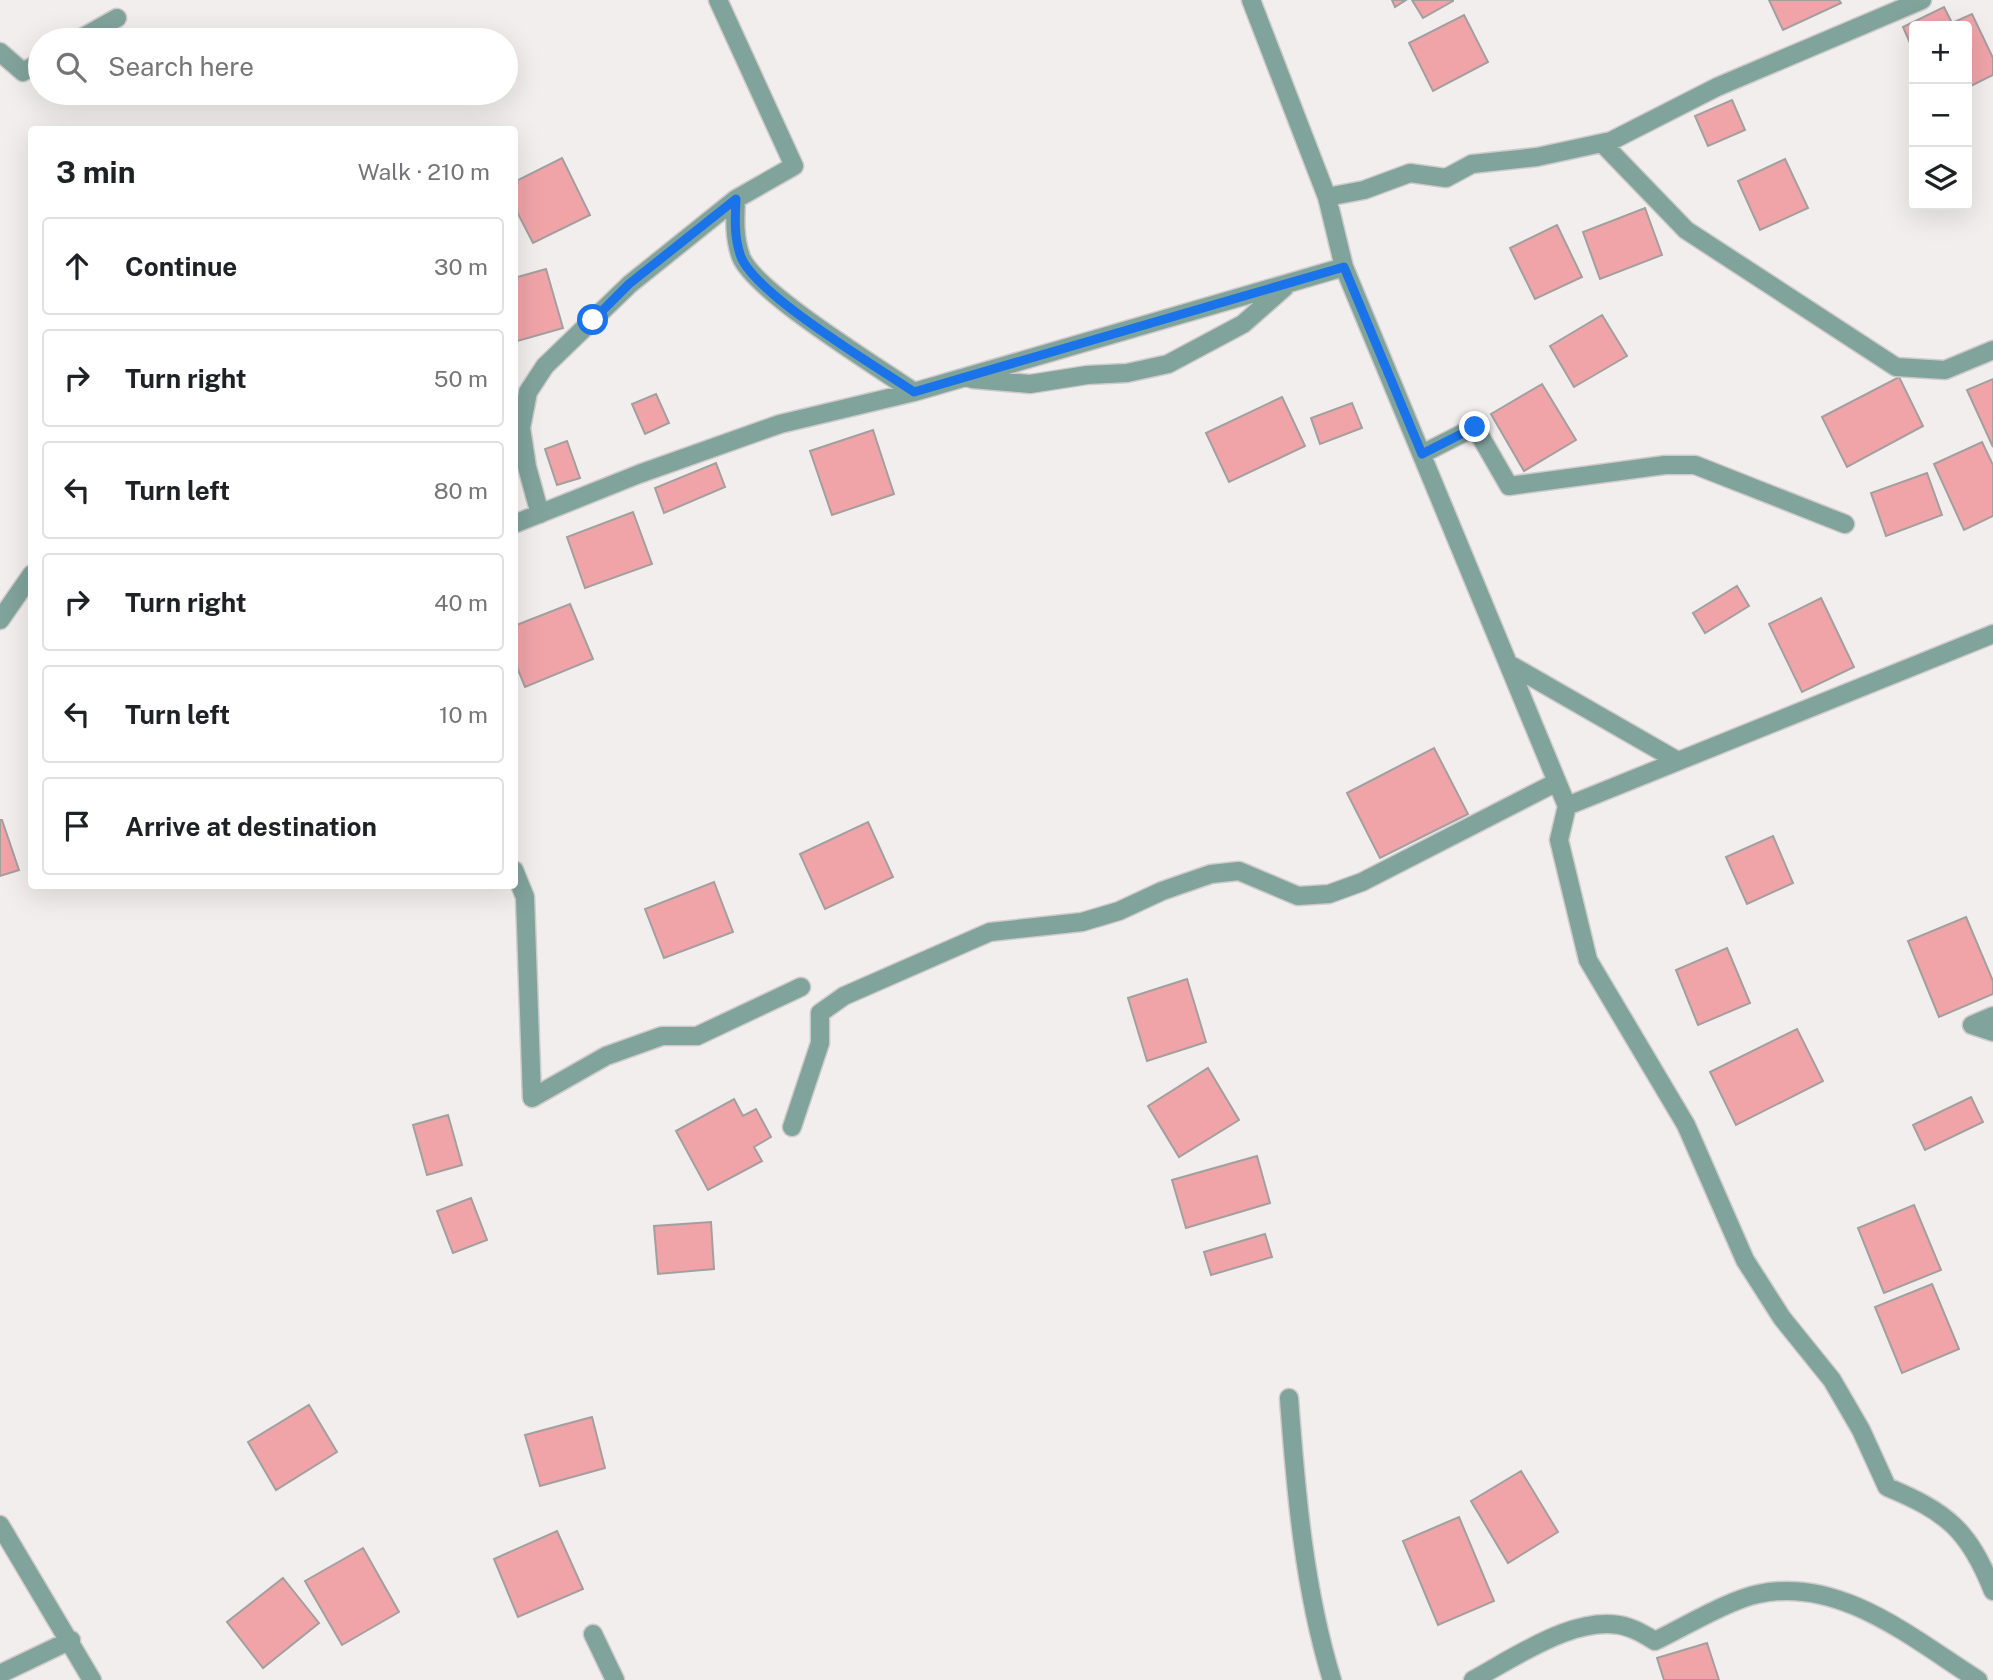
<!DOCTYPE html>
<html lang="en">
<head>
<meta charset="utf-8">
<style>
	:root { --surface:#fff; --page:#f2f2f2; --text:#202124; --muted:#757577; --line:#e0e0e0 }
	body { margin:0; font-family:"Public Sans",sans-serif; background:var(--page); color:var(--text) }
	.controls { position:absolute; right:21px; top:21px; display:grid; overflow:hidden; border-radius:7px; box-shadow:0 7px 28px #0002 }
	.controls button { width:63px; height:63px; display:grid; place-items:center; padding:0; border:0; border-bottom:2px solid var(--line); background:var(--surface); color:var(--text); font:35px sans-serif }
	.stop { position:absolute; width:21px; height:21px; margin:-16px; border:5px solid #1a73e8; border-radius:50%; background:#fff }
	.stop.end { background:#1a73e8; border-color:#fff; box-shadow:0 2px 7px #0008 }
	.list { margin:0; padding:0; list-style:none }
	h2 { display:flex; justify-content:space-between; align-items:center; height:91px; margin:0; padding:0 28px; font-size:30px }
	h2 small { font-size:23px; font-weight:400; color:var(--muted) }
	.list li { display:grid; grid-template-columns:46px 1fr auto; gap:21px; align-items:center; box-sizing:border-box; height:98px; margin:0 14px 14px; padding:0 14px; border:2px solid var(--line); border-radius:7px }
	.list b { display:block; font-size:26px; white-space:nowrap }
	.list em { font-size:23px; font-style:normal; color:var(--muted) }
	.icon { flex:none; width:38px; height:38px; fill:none; stroke:currentColor; stroke-width:2; stroke-linecap:round; stroke-linejoin:round }
	.map { position:relative; flex:none; width:1993px; height:1680px; overflow:hidden }
	.search { position:absolute; background:var(--surface); box-shadow:0 7px 28px #0002; left:28px; top:28px; width:490px; height:77px; display:flex; align-items:center; gap:18px; box-sizing:border-box; padding:0 24px; border-radius:38px; color:var(--muted); font-size:26px }
	.panel { position:absolute; background:var(--surface); box-shadow:0 7px 28px #0002; left:28px; top:126px; width:490px; height:763px; border-radius:7px }
	.map>svg:first-child { display:block }
	.building { fill:#f0a4a8; stroke:#a39f9f; stroke-width:2 }
	.lines { fill:none; stroke-linecap:round; stroke-linejoin:round }
	.minor-casing { stroke:#cfcbcb; stroke-width:21 }
	.minor { stroke:#80a39c; stroke-width:18 }
	.route { stroke:#1a73e8; stroke-width:9 }
</style>
</head>
<body>
<div class="map">
<svg width="1993" height="1680" viewBox="0 0 1993 1680">
	<rect width="100%" height="100%" fill="#f3eeee"/>
	<path class="building" d="M1392 0H1406L1395 7Z
		M1412 0H1453V1L1423 18Z
		M1769 0H1839L1841 3 1783 30Z
		M1944 7 1952 23 1972 14 1993 58V75L1967 88V26H1914V52L1903 27Z
		M1464 15 1488 62 1433 91 1409 43Z
		M1732 100 1745 130 1708 146 1695 116Z
		M562 158 590 215 533 243 514 206V182Z
		M1785 159 1808 208 1760 230 1738 181Z
		M1645 208 1662 255 1600 279 1583 232Z
		M1557 225 1582 277 1535 299 1510 248Z
		M546 269 563 328 514 342V278Z
		M1602 315 1627 356 1574 387 1550 346Z
		M1899 377 1923 426 1847 467 1822 417Z
		M1993 379V447L1967 390Z
		M1542 384 1576 440 1524 471 1491 414Z
		M656 394 669 423 645 434 632 404Z
		M1282 397 1305 446 1229 482 1206 433Z
		M1352 403 1362 428 1320 444 1311 418Z
		M873 430 894 494 832 515 810 451Z
		M567 441 580 478 557 485 545 449Z
		M1982 442 1993 465V516L1964 530 1934 464Z
		M716 463 725 487 664 513 655 488Z
		M1927 473 1942 515 1886 536 1871 493Z
		M633 512 652 564 585 588 567 537Z
		M1737 586 1749 606 1705 633 1693 613Z
		M1821 598 1854 667 1802 692 1769 624Z
		M570 604 593 659 525 687 514 660V626Z
		M1434 748 1468 814 1380 858 1347 793Z
		M0 820H2L19 870 0 876Z
		M868 822 893 877 825 909 800 854Z
		M1773 836 1793 883 1747 904 1726 857Z
		M714 882 733 932 664 958 645 909Z
		M1966 917 1993 981V994L1939 1017 1908 941Z
		M1727 948 1750 1003 1698 1025 1676 970Z
		M1187 979 1206 1042 1147 1061 1128 998Z
		M1797 1029 1823 1081 1736 1125 1710 1072Z
		M1208 1068 1239 1120 1179 1157 1148 1106Z
		M1971 1097 1983 1122 1925 1150 1913 1125Z
		M734 1099 743 1116 756 1109 771 1137 754 1147 762 1161 708 1190 676 1131Z
		M448 1115 462 1165 427 1175 413 1125Z
		M1257 1156 1270 1203 1186 1228 1172 1180Z
		M471 1198 487 1240 453 1253 437 1211Z
		M1914 1205 1941 1270 1884 1293 1858 1228Z
		M711 1222 714 1269 658 1274 654 1226Z
		M1265 1234 1272 1257 1211 1275 1204 1252Z
		M1932 1284 1959 1349 1902 1373 1875 1307Z
		M309 1405 337 1452 276 1490 248 1442Z
		M592 1417 605 1468 540 1486 525 1435Z
		M1521 1471 1558 1532 1508 1563 1471 1501Z
		M1459 1517 1494 1601 1438 1625 1403 1541Z
		M557 1531 583 1589 518 1617 494 1559Z
		M363 1548 399 1612 342 1645 305 1581Z
		M283 1578 319 1623 263 1668 227 1622Z
		M1707 1643 1719 1680H1664L1657 1658Z"/>
	<g class="lines">
		<defs>
			<path id="minor" d="M718 0 794 166 736 199C735 219 734 238 741 257 755 292 878 367 914 392L1344 267 1567 806 1993 634
				M1251 0 1327 197
				M78 40 117 18
				M0 52 23 72 40 62
				M1603 144 1686 230 1896 367 1945 370 1993 350
				M1344 267 1327 197 1364 190 1410 173 1446 178 1472 164 1537 157 1611 141 1717 87 1922 0
				M972 379 1030 384 1087 375 1127 373 1168 364 1243 324 1285 287
				M1422 454 1475 427 1509 486 1665 465H1695L1845 524
				M540 514 527 467 521 428 528 392 545 366 630 284 736 199
				M514 524 639 474 780 424 914 392
				M0 620 32 574
				M1509 664 1678 761
				M1567 806 1559 840 1588 960 1686 1125 1745 1260 1782 1318 1832 1380 1861 1430 1887 1487C1947 1512 1969 1530 1993 1591
				M514 870 525 897 532 1098 606 1056 662 1036H697L801 987
				M1993 1016 1972 1025 1993 1032
				M792 1127 820 1043V1013L844 996 990 932 1082 922 1119 911 1162 891 1211 874 1239 871 1298 896 1329 894 1362 882 1557 782
				M1289 1398C1296 1493 1304 1589 1332 1680
				M0 1525 92 1680
				M593 1634 615 1680
				M0 1674 71 1640
				M1473 1680C1514 1658 1581 1610 1630 1628 1639 1631 1647 1636 1655 1641 1684 1627 1729 1600 1758 1594 1840 1576 1913 1639 1978 1680"/>
		</defs>
		<use href="#minor" class="minor-casing"/>
		<use href="#minor" class="minor"/>
	</g>
	<g class="lines">
		<path class="route" d="M593 320 629 284 736 199C735 219 734 238 741 257 757 296 876 366 914 392L1344 267 1422 454 1475 427"/>
	</g>
</svg>
<div class="controls">
<button>+</button>
<button>−</button>
<button><svg class="icon" aria-label="layers" viewBox="0 0 24 24"><path d="M12 4l9 5-9 5-9-5zM3 14l9 5 9-5"/></svg></button>
</div>
<div class="stop" style="left:593px;top:320px"></div>
<div class="stop end" style="left:1475px;top:427px"></div>
<div class="search"><svg class="icon" aria-label="search" viewBox="0 0 24 24"><circle cx="10" cy="10" r="6"/><path d="M15 15l6 6"/></svg>Search here</div>
<section class="panel">
<h2>3 min<small>Walk · 210 m</small></h2>
<ul class="list">
<li><svg class="icon" aria-label="ahead" viewBox="0 0 24 24"><path d="M12 20V5M6 11l6-6 6 6"/></svg><div><b>Continue</b></div><em>30 m</em></li>
<li><svg class="icon" aria-label="right" viewBox="0 0 24 24"><path d="M7 20v-9h11M14 6l5 5-5 5"/></svg><div><b>Turn right</b></div><em>50 m</em></li>
<li><svg class="icon" aria-label="left" viewBox="0 0 24 24"><path d="M17 20v-9H6M10 6l-5 5 5 5"/></svg><div><b>Turn left</b></div><em>80 m</em></li>
<li><svg class="icon" aria-label="right" viewBox="0 0 24 24"><path d="M7 20v-9h11M14 6l5 5-5 5"/></svg><div><b>Turn right</b></div><em>40 m</em></li>
<li><svg class="icon" aria-label="left" viewBox="0 0 24 24"><path d="M17 20v-9H6M10 6l-5 5 5 5"/></svg><div><b>Turn left</b></div><em>10 m</em></li>
<li><svg class="icon" aria-label="arrive" viewBox="0 0 24 24"><path d="M6 21V4h12l-3 4 3 4H6"/></svg><div><b>Arrive at destination</b></div></li>
</ul>
</section>
</div>
</body>
</html>
